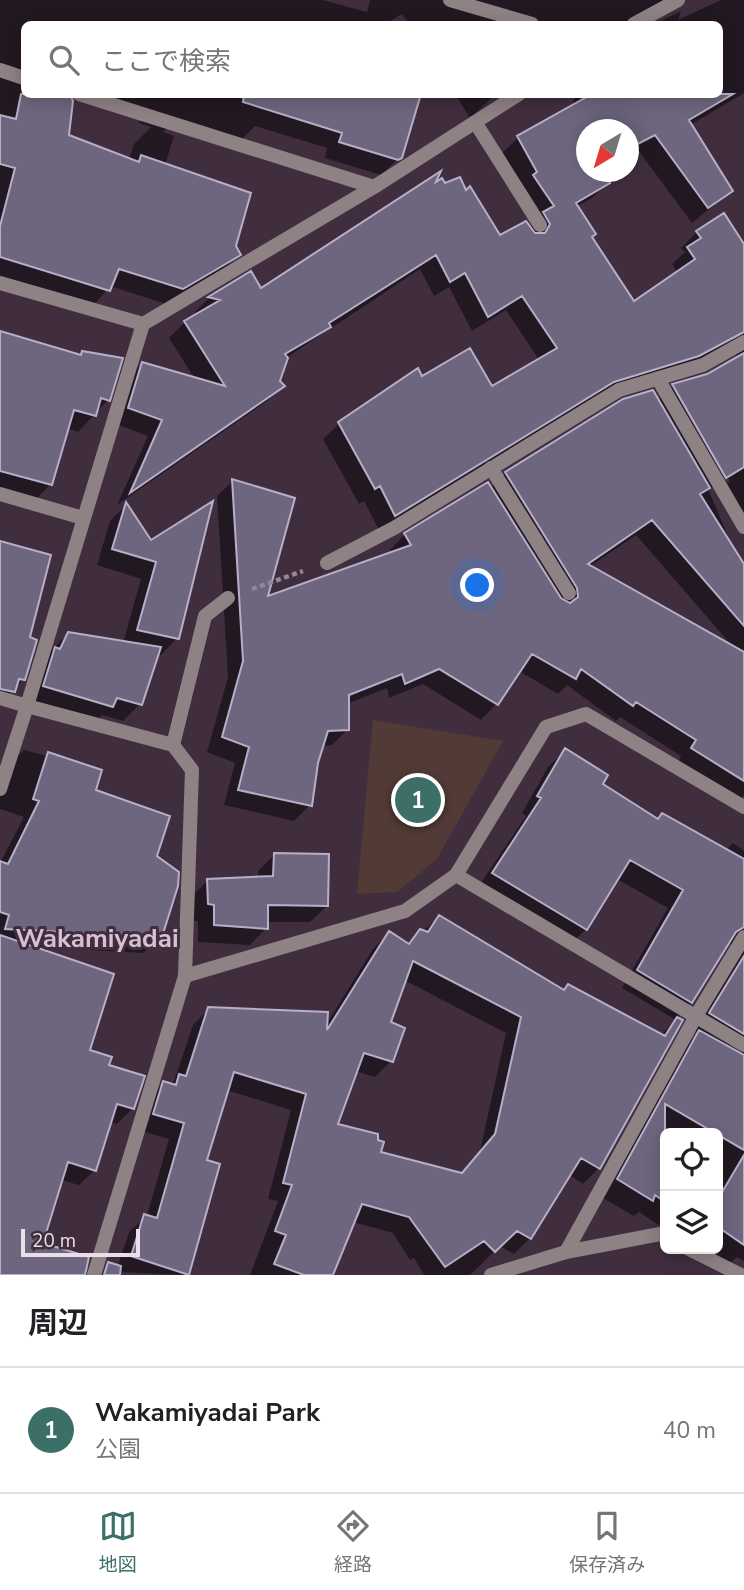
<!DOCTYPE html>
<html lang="ja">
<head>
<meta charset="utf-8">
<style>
	:root { --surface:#fff; --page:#f6f6f6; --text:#202124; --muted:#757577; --line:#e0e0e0; --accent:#3b6f68 }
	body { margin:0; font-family:"Nunito Sans","Noto Sans JP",sans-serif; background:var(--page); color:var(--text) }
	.controls { position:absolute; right:21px; bottom:21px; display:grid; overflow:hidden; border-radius:10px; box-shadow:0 4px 18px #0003 }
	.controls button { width:63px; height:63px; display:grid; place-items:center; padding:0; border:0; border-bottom:2px solid var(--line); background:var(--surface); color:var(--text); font:35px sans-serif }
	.compass { position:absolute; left:576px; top:119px; width:63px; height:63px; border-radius:50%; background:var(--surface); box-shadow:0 4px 18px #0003; rotate:218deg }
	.scale { position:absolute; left:21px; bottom:18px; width:119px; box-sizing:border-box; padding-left:7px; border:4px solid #eadee8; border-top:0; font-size:19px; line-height:24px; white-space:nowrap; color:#eadee8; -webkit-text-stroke:5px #402e3f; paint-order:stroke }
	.you { position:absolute; left:478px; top:586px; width:24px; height:24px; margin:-18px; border:5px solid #fff; border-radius:50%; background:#1a73e8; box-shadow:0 0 0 10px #1a73e833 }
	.badge { display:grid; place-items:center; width:46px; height:46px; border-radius:50%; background:var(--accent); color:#fff; font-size:23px; font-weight:700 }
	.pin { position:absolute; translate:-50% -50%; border:4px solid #fff; box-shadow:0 2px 7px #0006 }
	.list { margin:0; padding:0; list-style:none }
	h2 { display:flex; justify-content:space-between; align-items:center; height:91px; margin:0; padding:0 28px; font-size:30px }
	h2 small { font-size:23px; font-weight:400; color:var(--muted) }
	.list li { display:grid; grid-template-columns:46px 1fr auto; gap:21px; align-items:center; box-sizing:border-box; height:126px; padding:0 28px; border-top:2px solid var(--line) }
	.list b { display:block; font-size:26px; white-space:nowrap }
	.list p { margin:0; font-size:23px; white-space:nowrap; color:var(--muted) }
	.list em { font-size:23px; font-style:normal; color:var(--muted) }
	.icon { flex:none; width:38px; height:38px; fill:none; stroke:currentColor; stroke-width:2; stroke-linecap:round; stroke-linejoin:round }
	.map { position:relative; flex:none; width:744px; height:1275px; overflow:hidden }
	.search { position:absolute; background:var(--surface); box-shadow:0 4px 18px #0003; left:21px; right:21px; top:21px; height:77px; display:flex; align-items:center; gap:18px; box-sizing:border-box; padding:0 24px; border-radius:10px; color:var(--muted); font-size:26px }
	.sheet { height:217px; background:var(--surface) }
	nav { display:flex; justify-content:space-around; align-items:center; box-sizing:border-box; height:98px; border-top:2px solid var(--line); background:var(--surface); font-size:19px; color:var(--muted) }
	nav a { display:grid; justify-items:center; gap:4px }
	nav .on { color:var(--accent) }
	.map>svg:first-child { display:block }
	.green { fill:#523a36 }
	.shadow { fill:#0007; fill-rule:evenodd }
	.building { fill:#6e667e; stroke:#b7afc9; stroke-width:2; fill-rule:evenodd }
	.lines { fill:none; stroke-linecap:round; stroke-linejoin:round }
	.path { stroke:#958693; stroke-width:4.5; stroke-dasharray:5 3.5; stroke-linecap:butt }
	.service { stroke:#8f8285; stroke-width:14 }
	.minor { stroke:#8f8285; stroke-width:14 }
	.labels { text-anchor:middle; stroke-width:6; stroke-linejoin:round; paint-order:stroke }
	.neighbourhood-label { font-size:26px; font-weight:bold; fill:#d7c0d4; stroke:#402e3f }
</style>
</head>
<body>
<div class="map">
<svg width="744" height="1275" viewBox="0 0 744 1275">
	<rect width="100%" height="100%" fill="#402e3f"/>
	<path class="green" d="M373 720 503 741 437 859 397 892 357 894Z"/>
	<path class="shadow" d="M0 0H323L367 12 370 0H681L657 6 623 24H547L522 17 514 24H409L402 14 385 24H24V94L67 136 129 160 134 144 151 127 139 123 142 112 99 94H412L400 157 381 175 325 158 327 148 255 126 239 142 172 123 163 132 174 136 165 165 239 254 223 270 166 304 110 286 93 306 0 276Z
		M721 0H744V93L690 125 731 191 692 223 638 150 628 155V130H586V172H604L608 182 592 198 576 207 590 237 634 303 678 273 672 264 685 252 681 248 697 232 724 215 744 247V520L722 482 708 489 744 574V795L737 802 677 765 681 756 620 717 616 721 567 685 558 694 519 671 496 704 481 720 423 684 389 698 387 688 347 704 348 729 332 745 322 746 310 805 294 821 224 805 235 763 207 752 228 677 217 496 233 481 265 599 392 554 390 550 405 534 490 488 506 473 658 401 673 386 708 375 738 358 734 349 682 371 597 397 379 530 364 501 359 504 323 439 339 424 422 378 491 388 539 360 506 310 472 331 449 287 434 296 420 269 286 358 278 382 282 386 267 401 117 505 148 436 113 423 126 379 142 364 195 379 169 338 185 322 199 314 195 312 209 298 250 274 260 291 438 175 445 185 465 192 499 237 529 228 537 220 502 153 518 138 571 108 576 94H720V24H655L681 11 678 20ZM675 392H679L730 481 727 483ZM636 535 734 648 589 567Z
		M455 94H496L470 118Z
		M0 333 79 356 82 353 108 400 78 432 67 428 51 484 35 500 0 491Z
		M126 505 151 543 177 638 161 655 156 654 140 704 123 721 102 715 95 723 27 703 51 651 68 634 123 643 141 579 97 565 110 521Z
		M0 542 27 638 23 680 7 696 0 694Z
		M24 750 46 756 48 754 93 791 155 857 161 936 144 953 35 947 88 1051 107 1067 133 1108 117 1124 110 1122 95 1170 79 1185 61 1180 41 1245 60 1275H0V863L24 817 0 809V790L8 766Z
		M565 751 601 784 657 820 662 815 725 851 733 843 744 851V1261L737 1257 730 1263 709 1249H718V1133H665V1229L639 1212 634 1216 601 1197 683 1049 698 1033 693 1030 738 954 731 944 725 946 691 1002 676 1018 680 1021 599 1168 583 1184 569 1175 530 1238 514 1254 500 1246 470 1275H424L414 1258 410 1260 393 1233 353 1222 331 1275H250L278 1201 268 1199 291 1110 226 1090 205 1161 197 1231 201 1232 187 1275 116 1272 129 1232 147 1216 169 1139 138 1130 148 1099 164 1083 171 1085 174 1081 193 1025 209 1009 326 1025 373 949 389 933 407 944 440 917 563 992 661 1035 676 1020 622 988 668 908 617 879 586 929 569 946 476 890 526 816 522 813 548 767ZM404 980 506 1033 480 1151 460 1175 379 1154 336 1125 355 1071 375 1077 391 1061 389 1023Z
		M275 854 327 906 310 922H266V928L250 945 198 942V921H192L191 897 208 880 258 878V871Z"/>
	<path class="building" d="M21 94H70L73 101 69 135 139 162 141 155 251 193 236 246 241 255 183 289 119 269 110 291 0 257V226L15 168 0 164V115L16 119Z
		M244 94H421L402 158 398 160 339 142 342 133 243 102Z
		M592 94H733L689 120 733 191 708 208 655 135 628 149V130H586V172H606L610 183 576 203 596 234 592 237 634 301 695 259 687 247 701 238 696 231 724 213 744 244V332L699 356 614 382 395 516 380 486 375 489 338 422 418 368 422 376 470 348 492 386 557 348 522 296 488 317 465 273 450 282 436 255 329 323 331 327 285 354 288 358 280 381 285 386 130 493 162 420 128 408 142 362 225 386 184 321 220 300 208 297 251 271 261 288 441 171 436 182 442 178 445 183 460 177 466 190 470 186 500 235 526 221 535 233H545L550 224 543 212 554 206 533 175 537 172 517 136Z
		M0 331 81 355 82 351 123 358 110 401 101 398 96 416 74 410 52 485 0 471Z
		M744 353V467L726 478 672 384 707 374Z
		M653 390 710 488 700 494 744 564V626L652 520 588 564 744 652V781L691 748 696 740 636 702 633 706 581 669 576 679 532 654 498 705 439 669 405 684 402 674 349 695V730L328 731 318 763 312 806 238 790 249 747 222 737 243 661 232 479 295 498 268 596 411 545 404 533 488 482 561 598 570 603 578 597 577 588 505 472 623 399Z
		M213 501 179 639 137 630 156 562 112 549 126 502 151 540Z
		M0 541 51 555 30 637 37 640 25 680 19 679 15 692 0 689Z
		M68 632 161 647 142 705 117 698 113 707 43 686 55 647 60 649Z
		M565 748 608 775 603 784 658 819 662 813 744 859V927L736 932 692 1003 637 970 683 890 630 860 587 930 492 873 541 798 537 796Z
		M48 752 102 770 96 790 170 816 157 856 179 872 178 886 162 937 5 929 9 915 0 912V861L8 864 39 801 33 799Z
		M274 853 329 854 328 906 268 905V929L214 925V905L208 904 207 879 273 876Z
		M439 915 564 990 568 984 665 1036 677 1017 683 1020 600 1169 581 1158 531 1239 517 1231 495 1252 484 1241 445 1267 409 1217 362 1204 333 1275H304L274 1264 286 1235 275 1231 292 1185 283 1183 306 1094 234 1072 207 1160 220 1164 189 1275 131 1256 144 1214 157 1218 184 1123 153 1114 163 1081 176 1085 179 1074 186 1076 208 1007 328 1012 327 1030 389 931 409 944 420 929 428 932ZM413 961 521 1017 495 1134 462 1173 381 1152 384 1142 378 1140V1134L338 1124 364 1053 393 1062 405 1028 391 1022Z
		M0 935 114 974 90 1050 112 1057 109 1065 145 1076 134 1109 117 1104 96 1171 68 1162 43 1243 89 1257 85 1275H0Z
		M744 956V1034L709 1013Z
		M699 1030 744 1055V1150L665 1104V1202L655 1195 653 1201 617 1179Z
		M744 1155V1245L718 1227V1199Z
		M108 1262 121 1266 120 1275H104Z"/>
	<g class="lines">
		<path class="path" d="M252 589 303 571"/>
		<path class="service" d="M491 468 569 593
			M173 745 205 616 228 598"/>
		<path class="minor" d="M450 0 532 24
			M634 24 678 0
			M0 70 24 78
			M79 94 374 187
			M475 122 540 225
			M0 283 143 324
			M658 379 744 527
			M0 494 83 518
			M327 563 394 528 619 390 703 365 744 342
			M0 698 27 706 0 789
			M456 875 744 1045
			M185 976 405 911 456 875 546 727 586 714 744 807
			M689 1249 741 1275
			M566 1252 696 1016 744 937
			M94 1275 185 976 192 770 173 745 27 706 143 324 374 187 519 94
			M491 1275 566 1252 660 1234 665 1237"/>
	</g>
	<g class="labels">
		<g class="neighbourhood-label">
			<text x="97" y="947">Wakamiyadai</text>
		</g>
	</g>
</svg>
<div class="controls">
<button><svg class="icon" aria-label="locate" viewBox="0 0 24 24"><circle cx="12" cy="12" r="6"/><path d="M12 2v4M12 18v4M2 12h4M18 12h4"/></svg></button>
<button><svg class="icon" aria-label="layers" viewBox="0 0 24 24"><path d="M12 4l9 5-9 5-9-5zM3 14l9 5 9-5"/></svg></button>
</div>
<svg class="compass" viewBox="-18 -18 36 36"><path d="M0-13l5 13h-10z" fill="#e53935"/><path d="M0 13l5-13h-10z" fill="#757577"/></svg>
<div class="scale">20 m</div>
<div class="you"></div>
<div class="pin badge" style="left:418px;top:800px">1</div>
<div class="search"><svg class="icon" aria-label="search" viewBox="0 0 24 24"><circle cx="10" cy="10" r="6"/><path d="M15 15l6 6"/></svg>ここで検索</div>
</div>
<section class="sheet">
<h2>周辺<small></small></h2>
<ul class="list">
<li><span class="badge">1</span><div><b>Wakamiyadai Park</b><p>公園</p></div><em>40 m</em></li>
</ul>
</section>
<nav>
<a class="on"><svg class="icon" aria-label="map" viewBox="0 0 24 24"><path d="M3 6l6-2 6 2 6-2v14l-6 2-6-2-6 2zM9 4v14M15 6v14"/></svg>地図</a>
<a><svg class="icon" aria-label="directions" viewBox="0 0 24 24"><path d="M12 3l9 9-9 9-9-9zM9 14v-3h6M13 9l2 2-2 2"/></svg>経路</a>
<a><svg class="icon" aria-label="saved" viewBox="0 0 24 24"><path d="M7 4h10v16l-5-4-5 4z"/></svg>保存済み</a>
</nav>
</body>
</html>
